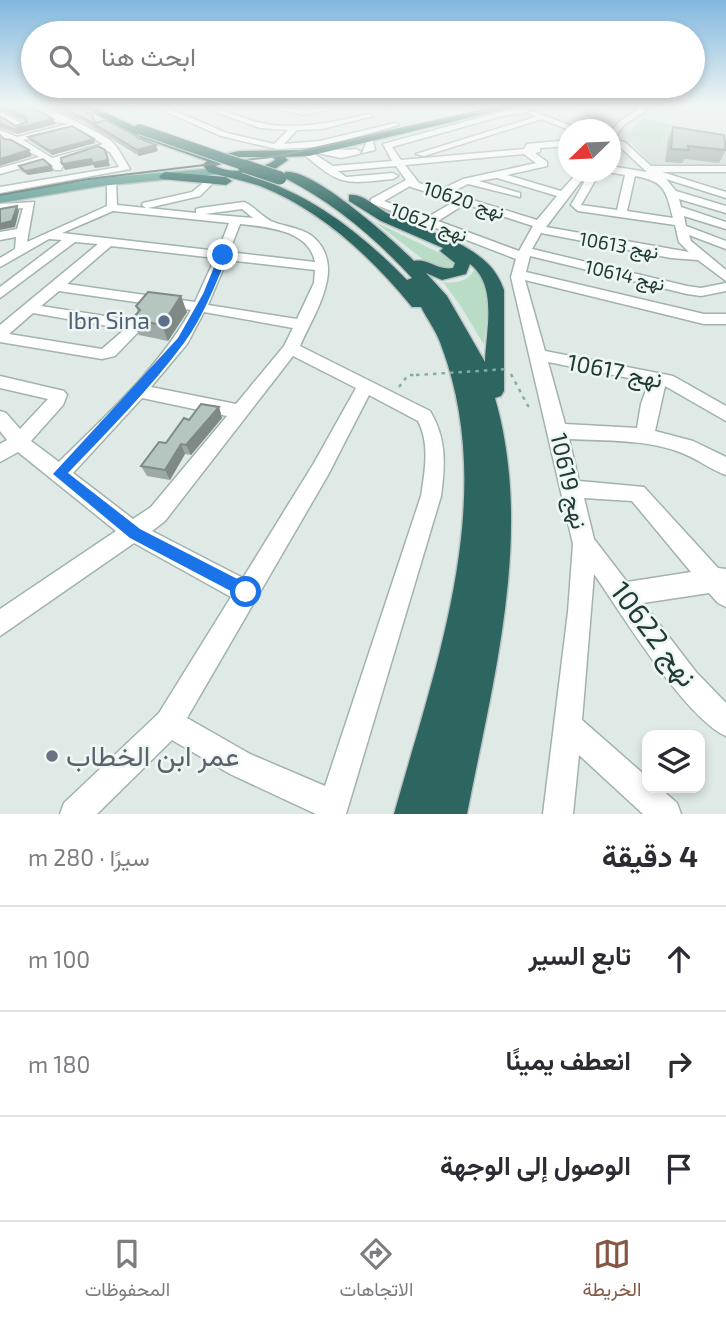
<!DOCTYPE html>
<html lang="ar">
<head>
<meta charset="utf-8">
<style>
	:root { --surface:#fff; --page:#f7f7f7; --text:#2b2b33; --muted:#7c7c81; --line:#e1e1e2; --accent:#845743 }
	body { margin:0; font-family:"Exo 2",Vazirmatn,sans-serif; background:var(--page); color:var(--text); direction:rtl }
	.controls { position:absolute; right:21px; bottom:21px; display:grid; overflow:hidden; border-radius:14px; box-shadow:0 4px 10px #0003 }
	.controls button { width:63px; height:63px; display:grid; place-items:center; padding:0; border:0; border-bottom:2px solid var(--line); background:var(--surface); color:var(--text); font:35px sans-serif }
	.compass { position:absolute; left:558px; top:119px; width:63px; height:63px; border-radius:50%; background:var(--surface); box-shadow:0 4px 10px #0003; rotate:247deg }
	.stop { position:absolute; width:21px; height:21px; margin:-16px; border:5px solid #1a73e8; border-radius:50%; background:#fff }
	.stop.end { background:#1a73e8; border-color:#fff; box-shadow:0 2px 7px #0008 }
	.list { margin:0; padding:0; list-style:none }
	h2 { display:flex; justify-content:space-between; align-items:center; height:91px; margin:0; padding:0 28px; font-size:30px }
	h2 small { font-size:23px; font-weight:400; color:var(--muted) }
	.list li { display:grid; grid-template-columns:46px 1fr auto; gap:21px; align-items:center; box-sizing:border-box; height:105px; padding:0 28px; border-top:2px solid var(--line) }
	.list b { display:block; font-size:26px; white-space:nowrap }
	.list em { font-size:23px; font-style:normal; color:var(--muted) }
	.icon { flex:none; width:38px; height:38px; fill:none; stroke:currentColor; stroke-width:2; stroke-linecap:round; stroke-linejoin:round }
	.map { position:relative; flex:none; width:726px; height:814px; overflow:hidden; direction:ltr }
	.search { position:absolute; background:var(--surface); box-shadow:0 4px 10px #0003; left:21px; right:21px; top:21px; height:77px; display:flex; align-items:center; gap:18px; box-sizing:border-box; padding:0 24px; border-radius:38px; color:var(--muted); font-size:26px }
	.sheet { height:406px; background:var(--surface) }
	nav { display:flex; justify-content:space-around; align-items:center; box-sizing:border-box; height:98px; border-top:2px solid var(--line); background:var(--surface); font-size:19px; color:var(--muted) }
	nav a { display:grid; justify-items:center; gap:4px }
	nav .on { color:var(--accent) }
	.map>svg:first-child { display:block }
	.built { fill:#cddad6 }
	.green { fill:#b8dcc5 }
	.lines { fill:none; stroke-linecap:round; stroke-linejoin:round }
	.minor-casing { stroke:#a2b2ae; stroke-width:3 }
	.major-casing { stroke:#bcc4c3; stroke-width:3 }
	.highway-casing { stroke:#bcc4c3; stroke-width:3 }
	.path { stroke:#80aea4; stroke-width:2.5; stroke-dasharray:3.5 5; stroke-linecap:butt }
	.minor { fill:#fff; fill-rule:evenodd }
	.major { fill:#64a097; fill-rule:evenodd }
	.highway { fill:#2d6660; fill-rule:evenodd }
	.tram { stroke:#5a7671; stroke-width:2 }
	.highway-bridge-far1-casing { stroke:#bcc4c3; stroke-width:12; stroke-linecap:butt }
	.highway-bridge-casing { stroke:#bcc4c3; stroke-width:15; stroke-linecap:butt }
	.path-bridge { stroke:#80aea4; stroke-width:2.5; stroke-dasharray:3.5 5; stroke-linecap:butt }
	.highway-bridge-far1 { stroke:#2d6660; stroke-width:10 }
	.highway-bridge { stroke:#2d6660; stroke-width:13 }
	.wall { fill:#9ca9a5 }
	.shaded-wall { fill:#7f8a86 }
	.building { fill:#b5c5c0; stroke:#7f8a86; stroke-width:2 }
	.route { fill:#1a73e8 }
	.service-dot { fill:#5c6f8a; stroke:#eff7f4; stroke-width:2.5 }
	.worship-dot { fill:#6b7280; stroke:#eff7f4; stroke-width:2.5 }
	.labels { text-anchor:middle; stroke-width:5; stroke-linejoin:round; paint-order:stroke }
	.far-street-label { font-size:19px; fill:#203a36; stroke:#eff7f4 }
	.service-label { font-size:23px; fill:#4e5e75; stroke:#eff7f4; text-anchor:end }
	.street-label { font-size:23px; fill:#203a36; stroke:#eff7f4 }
	.near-street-label { font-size:28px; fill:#203a36; stroke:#eff7f4 }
	.near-worship-label { font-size:28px; fill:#5b616d; stroke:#eff7f4; text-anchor:start }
</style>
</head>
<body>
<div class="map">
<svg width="726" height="814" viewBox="0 0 726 814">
	<rect width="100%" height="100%" fill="#dfeae6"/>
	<path class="built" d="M643 118 695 130 726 142V168L654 167 625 136Z"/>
	<path class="green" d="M644 119 669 125 660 143 629 136Z
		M375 222 454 260 455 264 449 268 441 269 425 261Z
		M475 268C493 290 486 319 484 345L460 305 443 282C456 284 470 281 475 268Z"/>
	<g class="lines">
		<defs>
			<path id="minor" d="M29 106C45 105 97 130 111 141 119 148 124 160 130 169L0 193V187L119 167 110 152 99 149 59 162 63 165 61 170H55L46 161 0 174V168L39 157 0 136V130L17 137 68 124 52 121ZM74 127 103 144 52 158 23 140Z
				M135 106H146L132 111 128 109Z
				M153 106H163L227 133 274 144 288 130 260 128 213 111 217 109C233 113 249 121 265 124 300 130 335 122 369 114L373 116 322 129 297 130 284 144 320 141 395 123 399 125 320 147 277 149 221 136Z
				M262 106 304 110 347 106 304 115Z
				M635 106H643L647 110 624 125 614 139 626 143 651 166H726V172H662L726 192V198L666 179 676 191 726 206V213L679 199 681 207 726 222V229L684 216 686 226 726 241V249L689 235 691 241 726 270V281L698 260 671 258 541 233 532 249 687 286 701 288 726 283V291L701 296 687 294 530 256 526 272 704 314H726V324H704L525 280 545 351 673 376 726 406V421L665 386 655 431 693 441 726 457V475C711 470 698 459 682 453 647 439 606 441 569 439L579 481 644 487 718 568 726 569V607L718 603 709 593 643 603 696 672 726 703V736C686 719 621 613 594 574L582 720 647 777V788H660L677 803 681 814H643L579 755 573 814H543L568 612 573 544 511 277 516 259 371 203V199L406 180 396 166 338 171 346 177 393 173 398 176 393 179C348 183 342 188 306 156L314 154 333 166 392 161 383 144 501 112 528 108V112L502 116 392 147 401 160 524 149 527 144 568 140V146L540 148V152L535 153 547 162V166L507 175 561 191 578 172H588L546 227 689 252 679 242 675 225 578 211 571 205 590 172H600L581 205 617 210 625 175 608 172 610 166 647 172 620 147 610 143C610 124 623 119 638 110ZM524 154 536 163 463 179 440 190 419 183 405 165ZM635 176C665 181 666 191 673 218L627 211ZM496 178H497L557 196 537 220 450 193 468 184 520 197V193L479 181ZM410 186 411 187 455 201 428 217 384 201ZM465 204 533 226 519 251 438 221ZM548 362 649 382 641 404 637 428 565 424ZM584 498 632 501 691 572 627 582 594 539Z
				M532 111 582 130H569L542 119 424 156 416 154 535 117 528 113Z
				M0 112 26 125 27 127 20 129 0 117Z
				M367 141H373L375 150 362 153Z
				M356 149 361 152 359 154 341 158 318 153C327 148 345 151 356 149Z
				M212 176 217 179 200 196 148 208 196 213V209L200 208 244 202C254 206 261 216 271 221 284 227 300 227 312 236 348 266 314 313 300 346L430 411C447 439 445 465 441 496L346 814H316L230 774 172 740 97 814H60L64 803 159 713 231 597 134 543 0 636V609L116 531 18 452 0 462V444L7 440 0 431V411L6 413 20 429 48 399 0 388V376L64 391 67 395 63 405 31 441 59 462C106 415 158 369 191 310L59 291 41 306 137 321 144 326 115 356 102 359 0 342V325L98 244 75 242 0 298V287L62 240 49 239 0 267V258L15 249 16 237 0 240V232L17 229 23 208 0 210V204L34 202 27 242 107 206V179L116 181 117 205 146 208 142 205 143 203 192 192ZM242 209 253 218 205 214ZM113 211 229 223 218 251 62 233ZM240 224C267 227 309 230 315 262L229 252ZM111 246 215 258 195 302 67 284ZM227 260 315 270 314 283 297 319 208 305ZM204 312 293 328 284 346 236 404 151 387 187 344ZM33 313 125 329 102 349 9 334ZM293 356 356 388 314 463 243 578 152 531 165 521ZM369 395 418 421C430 444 425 471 421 496L325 786 250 754 187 718 328 475ZM142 398 227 416 151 507 133 519 73 473Z"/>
			<path id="major" d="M217 168 223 172 221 174 101 186 0 203V195L101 178Z"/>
			<path id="highway" d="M80 106H92L150 134 216 156 239 151 309 150 502 106H518L309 156 285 157 288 160 272 171 250 176C312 194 363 235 407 280L412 278C374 237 335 204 285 178V172C313 168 393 240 414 261 428 258 438 271 453 268L455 263 440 251 443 248 381 221 349 201V195C362 193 376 207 387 213 420 230 459 237 486 262 495 270 500 279 504 290V391L501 396 495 398C534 533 493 680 467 814H394C436 664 499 498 441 345 437 332 427 319 421 307H412C371 257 321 210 260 186 242 180 226 177 208 172L203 165 207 161 142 138ZM239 157H273L275 160C260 170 231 175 215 166ZM470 264C498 286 486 330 485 362L447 296 426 273 442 280 466 274Z
				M165 172 226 177 232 181 226 185 161 179 159 176Z"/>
		</defs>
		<use href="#minor" class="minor-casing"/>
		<use href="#major" class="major-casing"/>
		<use href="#highway" class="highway-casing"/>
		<path class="path" d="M511 374 528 406H534
			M399 387 408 375H416"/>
		<use href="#minor" class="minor"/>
		<use href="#major" class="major"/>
		<use href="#highway" class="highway"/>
		<path class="tram" d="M0 195 89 179 279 156 501 106"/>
		<defs>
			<path id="highway-bridge-far1" d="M139 129 249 167"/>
			<path id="highway-bridge" d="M244 166 280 178"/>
		</defs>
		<use href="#highway-bridge-far1" class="highway-bridge-far1-casing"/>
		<use href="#highway-bridge" class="highway-bridge-casing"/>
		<path class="path-bridge" d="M416 375 509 369"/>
		<use href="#highway-bridge-far1" class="highway-bridge-far1"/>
		<use href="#highway-bridge" class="highway-bridge"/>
	</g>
	<path class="wall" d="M0 106 53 119 56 124 17 134 0 128V116L16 126 27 122 0 111Z
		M41 106H75L95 123 138 137 139 138 158 151 139 156 84 122 47 107Z
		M373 106H400L387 110Z
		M673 127 726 150 719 163 685 159 682 163 665 162 668 139Z
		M28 137 95 143 52 155 30 141Z
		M19 166H51L53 171 28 175 21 171Z
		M136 306 187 312 168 341 139 335 132 319 138 312Z
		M219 407 222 418 191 455 185 454 170 480 147 476 141 466 189 420Z"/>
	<path class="shaded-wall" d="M387 106H400L387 110Z
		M53 119 56 124 17 134 14 129Z
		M94 139 95 143 52 155 50 151Z
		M156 145 158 151 139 156 137 150Z
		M29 150 32 156 0 166V159Z
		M105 150 110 166 95 168 93 165 65 170 62 164 91 159Z
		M51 166 53 171 28 175 25 171Z
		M17 206 19 211 15 227 0 230V224Z
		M181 296 187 312 168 341 162 325Z
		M219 407 222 418 191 455 186 445Z
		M181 444 185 454 170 480 165 470Z"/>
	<path class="building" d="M0 106H30L53 119 14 129 0 124V116L16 126 27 122 25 117 0 107Z
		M55 106H74L92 115 95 123 106 120 138 137H136L156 145 137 150 82 117Z
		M72 126 94 139 50 151 28 137Z
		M673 127 724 135 726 150 688 146 689 150 671 149Z
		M0 135 4 139 11 140 29 150 0 159Z
		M98 146 105 150 108 160 93 163 91 159 62 164 61 158Z
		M43 159 51 166 25 171 19 166Z
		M17 206 12 221 0 224V209Z
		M148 292 181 296 162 325 132 319 140 310 136 306Z
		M201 404 219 407 186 445 181 444 165 470 141 466 159 442 166 443 184 418 189 420Z"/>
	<linearGradient id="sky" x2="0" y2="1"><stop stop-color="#81b7de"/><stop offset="0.48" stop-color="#f1f6f4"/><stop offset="1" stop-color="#f1f6f4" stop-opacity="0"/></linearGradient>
	<rect width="726" height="220" fill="url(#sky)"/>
	<path class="route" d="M223 253 228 255C215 285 203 317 184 343 150 389 108 431 68 473L140 529 251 586 253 592 251 597 246 599 130 538 53 474 178 338 203 294 219 255Z"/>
	<circle class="service-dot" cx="164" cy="321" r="7"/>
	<circle class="worship-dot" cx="52" cy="756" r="7"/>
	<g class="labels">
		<g class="far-street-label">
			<text transform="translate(464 200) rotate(18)" y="7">نهج 10620</text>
			<text transform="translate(429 222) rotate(20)" y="7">نهج 10621</text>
			<text transform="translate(619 245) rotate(10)" y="7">نهج 10613</text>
			<text transform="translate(625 275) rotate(13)" y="7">نهج 10614</text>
		</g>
		<g class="service-label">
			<text x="150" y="329">Ibn Sina</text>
		</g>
		<g class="street-label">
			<text transform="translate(615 371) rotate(11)" y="8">نهج 10617</text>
			<text transform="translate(569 481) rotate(77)" y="8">نهج 10619</text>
		</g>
		<g class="near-street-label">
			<text transform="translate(654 634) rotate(53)" y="10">نهج 10622</text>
		</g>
		<g class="near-worship-label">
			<text x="66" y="766">عمر ابن الخطاب</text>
		</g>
	</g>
</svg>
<div class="controls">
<button><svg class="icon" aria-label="layers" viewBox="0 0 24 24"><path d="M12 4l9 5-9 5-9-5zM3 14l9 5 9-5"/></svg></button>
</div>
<svg class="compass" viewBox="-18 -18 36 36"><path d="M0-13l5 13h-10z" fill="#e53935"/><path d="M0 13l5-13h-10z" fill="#7c7c81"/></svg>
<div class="stop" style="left:246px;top:592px"></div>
<div class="stop end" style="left:223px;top:255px"></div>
<div class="search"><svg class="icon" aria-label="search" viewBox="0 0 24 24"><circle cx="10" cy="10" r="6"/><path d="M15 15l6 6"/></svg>ابحث هنا</div>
</div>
<section class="sheet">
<h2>4 دقيقة<small>سيرًا · 280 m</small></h2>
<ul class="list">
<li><svg class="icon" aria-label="ahead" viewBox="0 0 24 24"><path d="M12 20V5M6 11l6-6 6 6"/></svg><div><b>تابع السير</b></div><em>100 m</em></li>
<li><svg class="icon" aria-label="right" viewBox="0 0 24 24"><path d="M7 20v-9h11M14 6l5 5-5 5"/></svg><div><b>انعطف يمينًا</b></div><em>180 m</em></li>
<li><svg class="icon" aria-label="arrive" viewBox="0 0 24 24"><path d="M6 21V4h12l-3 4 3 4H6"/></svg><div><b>الوصول إلى الوجهة</b></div></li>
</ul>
</section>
<nav>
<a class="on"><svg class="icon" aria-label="map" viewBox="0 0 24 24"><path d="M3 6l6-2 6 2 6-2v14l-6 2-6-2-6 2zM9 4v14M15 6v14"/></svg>الخريطة</a>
<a><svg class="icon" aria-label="directions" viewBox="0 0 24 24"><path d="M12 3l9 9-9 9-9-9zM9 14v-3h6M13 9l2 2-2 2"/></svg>الاتجاهات</a>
<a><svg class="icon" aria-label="saved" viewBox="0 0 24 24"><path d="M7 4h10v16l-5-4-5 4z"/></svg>المحفوظات</a>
</nav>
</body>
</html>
